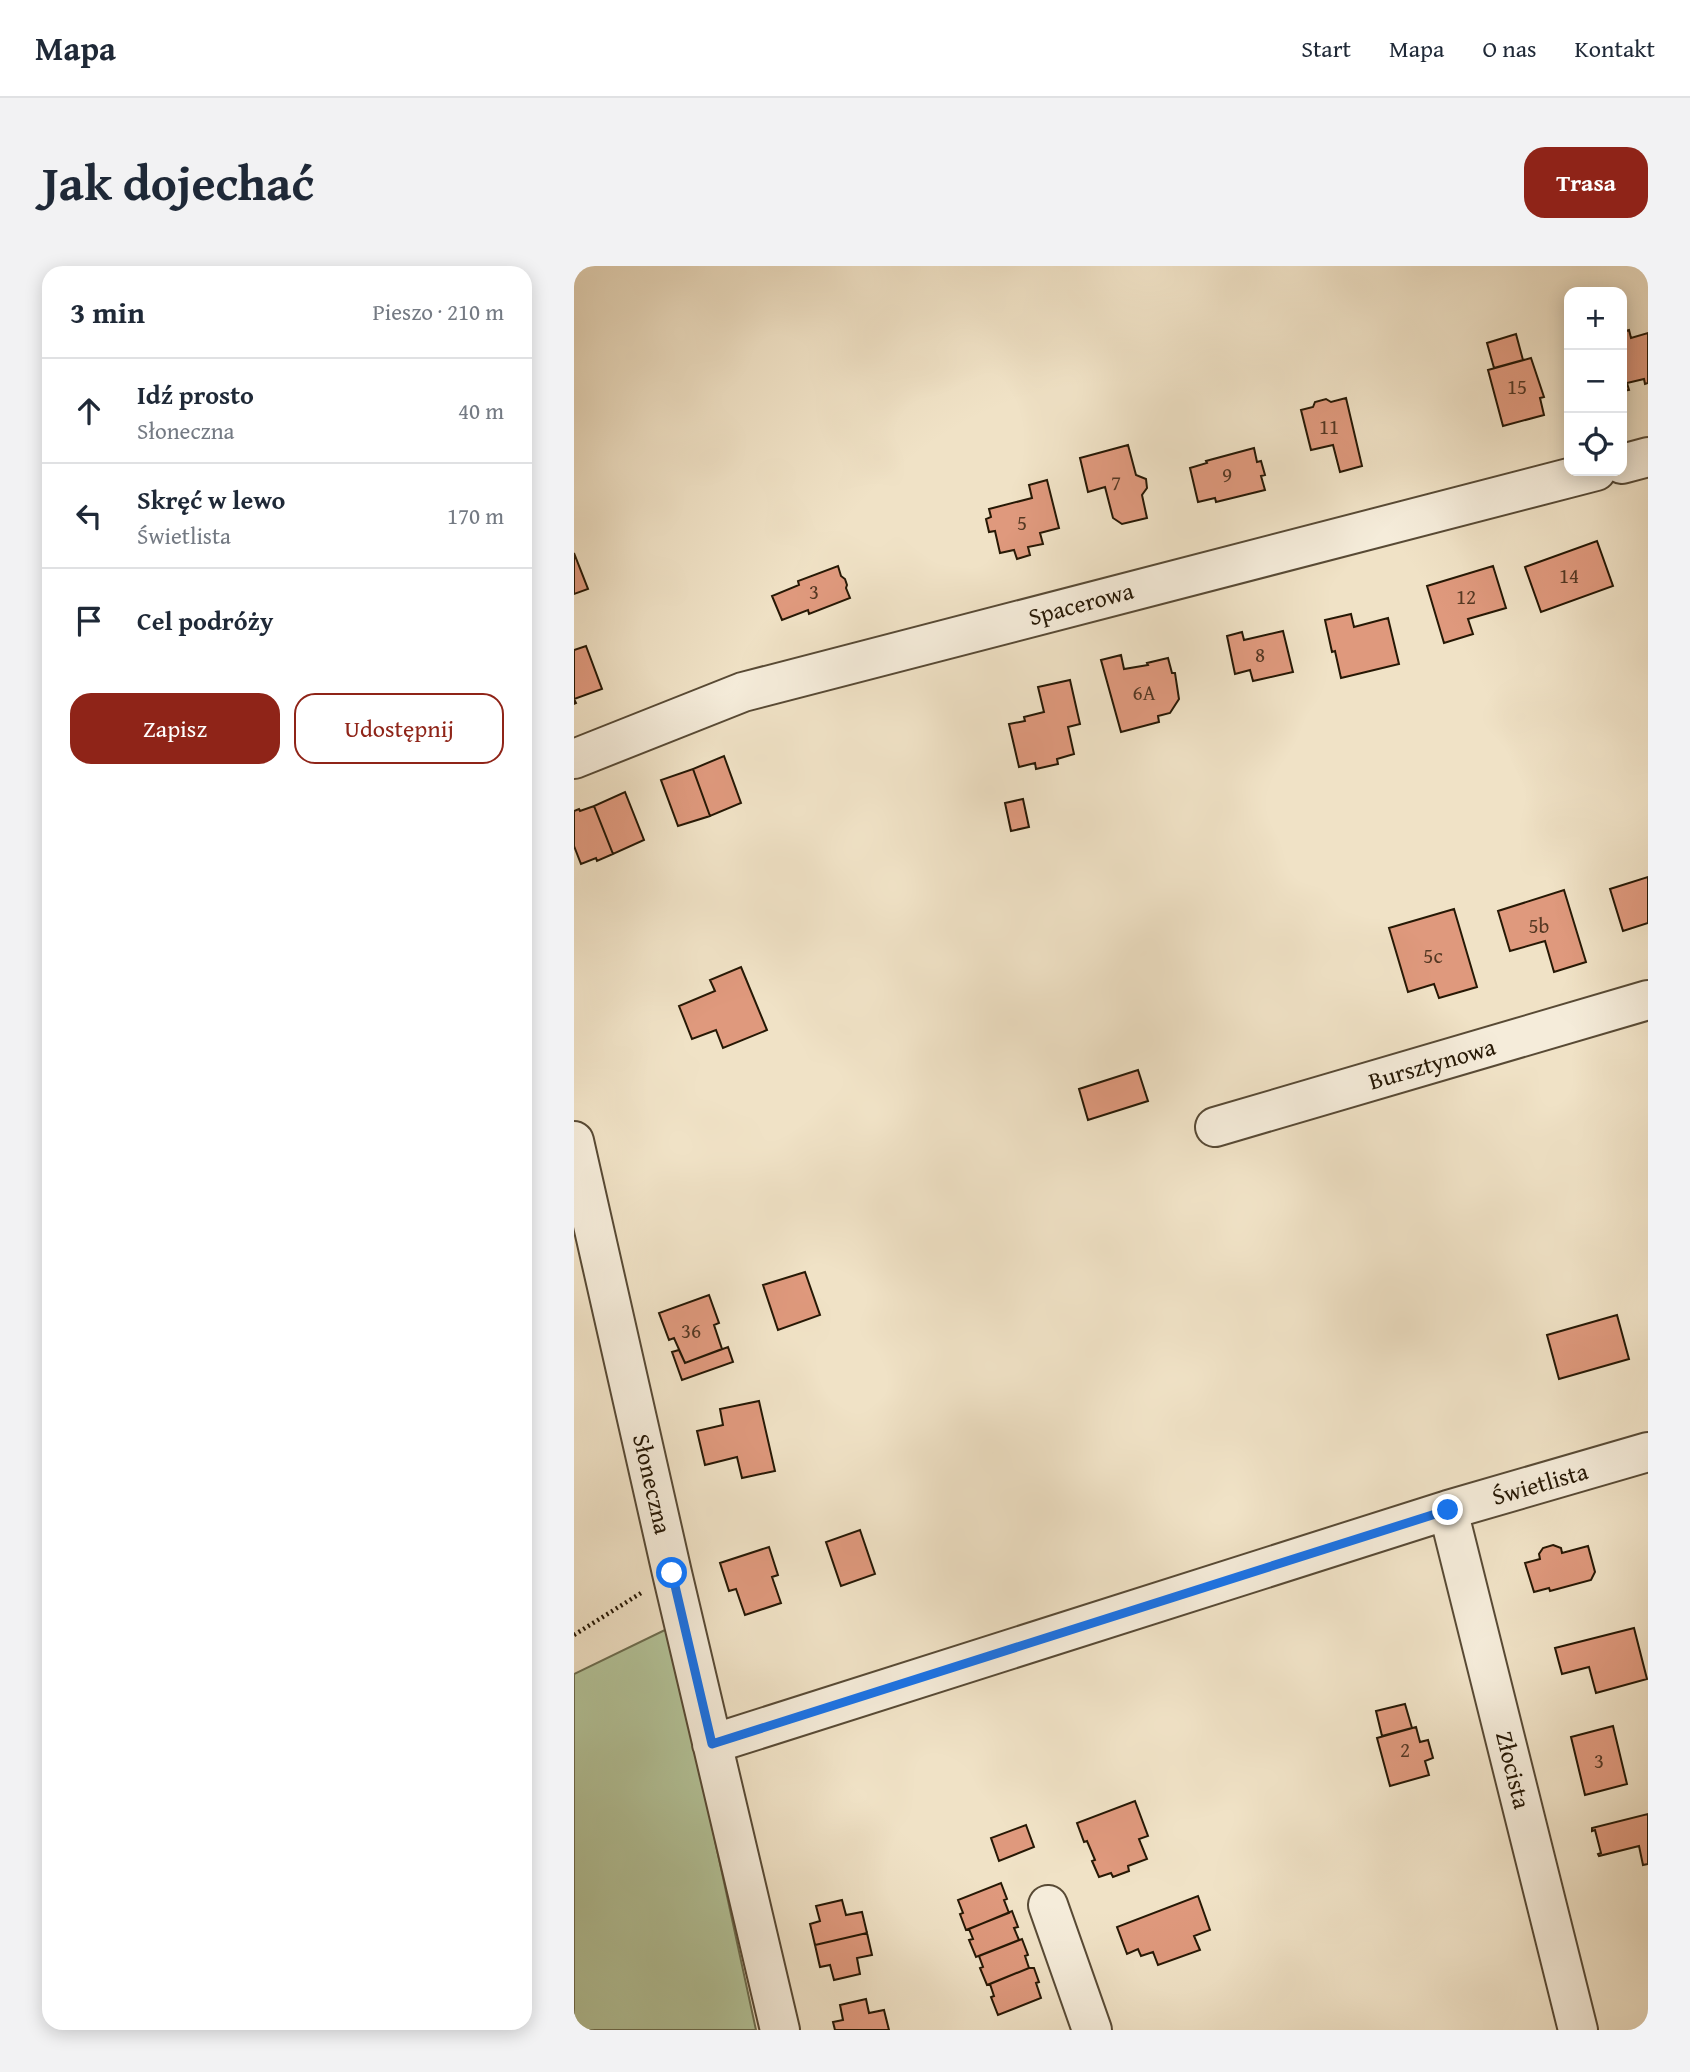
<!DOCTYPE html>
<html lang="pl">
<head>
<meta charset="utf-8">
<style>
	:root { --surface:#fff; --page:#f2f2f3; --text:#1f2937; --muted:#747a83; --line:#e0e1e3; --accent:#8f2418 }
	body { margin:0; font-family:"Gentium Book Plus",serif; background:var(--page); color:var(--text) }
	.controls { position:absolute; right:21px; top:21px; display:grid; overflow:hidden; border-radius:14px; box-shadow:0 4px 18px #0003 }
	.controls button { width:63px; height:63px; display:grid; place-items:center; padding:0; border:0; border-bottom:2px solid var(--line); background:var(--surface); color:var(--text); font:35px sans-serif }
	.stop { position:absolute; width:21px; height:21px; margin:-16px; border:5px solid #1a73e8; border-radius:50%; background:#fff }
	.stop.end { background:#1a73e8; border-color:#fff; box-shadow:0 2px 7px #0008 }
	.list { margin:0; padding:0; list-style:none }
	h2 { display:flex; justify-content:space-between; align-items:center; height:91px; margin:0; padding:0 28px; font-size:30px }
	h2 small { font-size:23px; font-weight:400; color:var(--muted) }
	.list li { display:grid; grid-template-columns:46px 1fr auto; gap:21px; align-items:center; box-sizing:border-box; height:105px; padding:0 28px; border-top:2px solid var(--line) }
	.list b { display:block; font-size:26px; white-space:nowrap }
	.list p { margin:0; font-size:23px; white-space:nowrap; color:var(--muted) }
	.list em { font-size:23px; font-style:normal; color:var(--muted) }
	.actions { display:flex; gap:14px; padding:21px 28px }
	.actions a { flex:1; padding:16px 0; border:2px solid var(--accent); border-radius:21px; text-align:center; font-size:24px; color:var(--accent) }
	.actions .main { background:var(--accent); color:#fff }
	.icon { flex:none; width:38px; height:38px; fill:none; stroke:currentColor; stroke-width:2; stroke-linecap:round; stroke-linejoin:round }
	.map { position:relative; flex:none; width:1074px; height:1764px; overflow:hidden; border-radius:21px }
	header { display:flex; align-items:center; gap:42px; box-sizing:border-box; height:98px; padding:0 35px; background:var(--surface); border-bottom:2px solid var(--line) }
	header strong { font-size:33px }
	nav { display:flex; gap:38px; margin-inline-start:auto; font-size:24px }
	.intro { display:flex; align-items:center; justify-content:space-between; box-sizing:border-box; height:168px; padding:0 42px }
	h1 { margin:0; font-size:49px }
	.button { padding:18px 32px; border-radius:21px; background:var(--accent); color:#fff; font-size:24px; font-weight:700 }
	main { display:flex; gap:42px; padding:0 42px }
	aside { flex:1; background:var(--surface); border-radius:21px; box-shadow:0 4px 18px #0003 }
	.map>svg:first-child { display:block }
	.green { fill:#b4c49a; stroke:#6d6e50; stroke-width:2 }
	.building { fill:#df997d; stroke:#261805; stroke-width:2 }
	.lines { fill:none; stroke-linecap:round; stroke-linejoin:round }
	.minor-casing { stroke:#584a35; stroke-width:42 }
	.path { stroke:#261805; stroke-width:4.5; stroke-dasharray:2 3.5; stroke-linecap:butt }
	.minor { stroke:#f5ecda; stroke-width:38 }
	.route { stroke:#1a73e8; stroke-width:9 }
	.labels { text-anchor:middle; stroke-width:5; stroke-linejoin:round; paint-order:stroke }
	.number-label { font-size:21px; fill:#543823 }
	.street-label { font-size:24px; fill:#261805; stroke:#f5ecda }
</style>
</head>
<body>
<header>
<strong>Mapa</strong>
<nav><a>Start</a><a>Mapa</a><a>O nas</a><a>Kontakt</a></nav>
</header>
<div class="intro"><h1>Jak dojechać</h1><a class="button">Trasa</a></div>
<main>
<aside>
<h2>3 min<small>Pieszo · 210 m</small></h2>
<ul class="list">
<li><svg class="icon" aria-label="ahead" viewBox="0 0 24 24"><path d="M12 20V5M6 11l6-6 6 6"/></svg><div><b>Idź prosto</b><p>Słoneczna</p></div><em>40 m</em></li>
<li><svg class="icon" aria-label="left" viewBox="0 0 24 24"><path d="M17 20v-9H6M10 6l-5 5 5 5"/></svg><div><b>Skręć w lewo</b><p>Świetlista</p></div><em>170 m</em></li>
<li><svg class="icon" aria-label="arrive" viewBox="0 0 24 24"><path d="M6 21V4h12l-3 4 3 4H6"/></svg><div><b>Cel podróży</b></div></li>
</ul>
<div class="actions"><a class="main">Zapisz</a><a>Udostępnij</a></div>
</aside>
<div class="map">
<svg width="1074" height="1764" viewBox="0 0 1074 1764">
	<rect width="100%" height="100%" fill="#f0e2c6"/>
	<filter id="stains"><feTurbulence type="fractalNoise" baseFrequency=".00286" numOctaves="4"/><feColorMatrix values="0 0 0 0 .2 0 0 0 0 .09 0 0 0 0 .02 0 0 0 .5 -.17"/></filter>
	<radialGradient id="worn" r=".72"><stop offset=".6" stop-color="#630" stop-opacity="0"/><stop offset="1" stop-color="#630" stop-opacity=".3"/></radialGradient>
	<path class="green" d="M95 1362 182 1764H0V1408Z"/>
	<path class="building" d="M1055 64 1057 72 1074 67V117L1071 118 1070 113 1053 117 1055 124 1048 125V66Z
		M942 68 949 94 920 102 913 77Z
		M957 92 970 131 966 132 970 149 929 160 914 104Z
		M772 132 788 200 766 206 759 179 737 184 727 144 739 141 741 136 752 133 757 136Z
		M554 179 562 209 572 213 573 222 568 229 573 252 548 258 539 252 531 221 514 226 506 192Z
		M680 182 683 196 687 195 691 209 687 210 691 224 642 236 641 232 624 236 616 202 633 197 632 195Z
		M473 214 485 262 466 267 469 278 454 281 456 289 443 293 440 284 426 287 421 265 415 266 412 253 417 251 415 243 458 232 455 219Z
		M1023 275 1039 320 967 346 951 301Z
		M0 287 14 323 0 328Z
		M264 300 267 310 271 313 273 319 272 322 276 332 235 348 234 344 208 354 198 330 225 319 224 315Z
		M919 300 932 342 894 353 899 368 870 377 853 320Z
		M777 348 780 361 814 352 825 398 767 412 761 385 758 386 751 354Z
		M709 365 719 406 679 415 676 404 661 408 653 370 668 366 670 374Z
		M12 380 28 423 0 433 2 437 0 438V384Z
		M547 389 550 403 574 399 573 397 594 392 598 407H601L605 433 596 447 584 450 585 456 547 466 527 394Z
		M496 414 506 458 494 461 500 488 483 493 484 498 462 503 461 497 445 501 435 458 451 455 450 451 470 446 464 421Z
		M150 490 167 537 136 550 119 503Z
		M119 503 136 550 104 560 87 514Z
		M51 526 70 574 39 588 20 540Z
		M449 533 455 561 437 565 431 537Z
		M20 540 39 588 23 595 22 592 7 598 0 580V545L5 543 6 545Z
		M1074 611V657L1049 665 1036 623Z
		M990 624 1012 696 980 706 971 675 936 685 924 645Z
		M880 643 903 721 865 732 860 718 834 726 815 662Z
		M167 701 193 764 149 782 142 764 118 773 105 740 141 725 136 714Z
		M564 804 574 835 514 854 505 823Z
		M231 1006 246 1049 204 1064 189 1019Z
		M135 1029 145 1057 140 1059 148 1083 111 1097 100 1072 95 1074 85 1047Z
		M1043 1049 1055 1093 985 1113 973 1069Z
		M154 1081 159 1096 108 1114 98 1086 105 1084 111 1097Z
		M185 1135 201 1205 168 1212 163 1191 131 1199 123 1165 149 1159 146 1143Z
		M286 1264 301 1308 267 1320 252 1276Z
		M979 1279 987 1282 988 1287 1014 1280 1021 1306 1017 1314 976 1325 975 1322 960 1326 951 1297 966 1293 965 1288 969 1282Z
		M195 1281 204 1309 198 1311 207 1337 171 1349 162 1323 155 1325 146 1297Z
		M1060 1362 1073 1413 1022 1427 1015 1401 988 1408 981 1382Z
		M831 1438 838 1462 808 1470 802 1445Z
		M1039 1460 1053 1518 1011 1529 997 1471Z
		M842 1461 846 1476 854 1474 859 1492 851 1495 855 1509 816 1520 803 1472Z
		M561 1535 574 1570 565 1573 573 1593 554 1600 555 1605 539 1611 537 1607 525 1611 518 1595 521 1594 513 1575 510 1576 503 1557Z
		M1074 1548V1598L1069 1599 1065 1580 1025 1590 1024 1588 1027 1587 1021 1564 1018 1565V1562Z
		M452 1559 460 1581 425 1595 417 1572Z
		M427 1617 433 1633 430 1634 435 1647 392 1664 386 1648 389 1647 384 1634Z
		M624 1630 636 1664 620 1670 626 1684 584 1699 579 1686 567 1690 564 1683 553 1688 543 1661Z
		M268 1634 272 1649 288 1646 293 1667 241 1679 236 1658 246 1655 242 1640Z
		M438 1645 444 1661 440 1662 445 1674 402 1691 395 1674 399 1673 395 1663Z
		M293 1667 298 1689 283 1692 286 1708 260 1714 256 1699 246 1701 241 1679Z
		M448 1673 454 1689 451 1690 455 1702 413 1719 406 1702 409 1701 405 1690Z
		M455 1702H460L465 1716 462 1717 467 1732 424 1749 417 1731 420 1730 416 1718Z
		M292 1733 295 1747 310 1744 315 1764H261L259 1756 269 1754 266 1739Z"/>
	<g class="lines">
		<defs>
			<path id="minor" d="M1048 198 1074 191
				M0 493 169 426 1022 205
				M641 861 1074 734
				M0 875 98 1307 206 1764
				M874 1244 1004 1764
				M138 1478 874 1244 1074 1186
				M474 1639 518 1764"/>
		</defs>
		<use href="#minor" class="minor-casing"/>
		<path class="path" d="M0 1369 67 1327"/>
		<use href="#minor" class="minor"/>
	</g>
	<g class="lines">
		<path class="route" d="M98 1307 138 1478 874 1244"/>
	</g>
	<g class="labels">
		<g class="number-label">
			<text x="943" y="128">15</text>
			<text x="755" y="168">11</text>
			<text x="653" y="216">9</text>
			<text x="542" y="224">7</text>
			<text x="448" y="264">5</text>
			<text x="995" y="317">14</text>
			<text x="240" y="333">3</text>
			<text x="892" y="338">12</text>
			<text x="686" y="396">8</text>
			<text x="570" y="434">6A</text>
			<text x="965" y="667">5b</text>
			<text x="859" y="697">5c</text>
			<text x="117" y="1072">36</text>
			<text x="831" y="1491">2</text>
			<text x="1025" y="1502">3</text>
		</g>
		<g class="street-label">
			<text transform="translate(507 338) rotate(-15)" y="8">Spacerowa</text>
			<text transform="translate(858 798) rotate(-16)" y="8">Bursztynowa</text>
			<text transform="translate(78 1218) rotate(77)" y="8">Słoneczna</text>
			<text transform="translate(966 1218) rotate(-16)" y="8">Świetlista</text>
			<text transform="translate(939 1504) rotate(76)" y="8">Złocista</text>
		</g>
	</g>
	<rect width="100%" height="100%" filter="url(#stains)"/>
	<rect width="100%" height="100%" fill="url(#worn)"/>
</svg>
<div class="controls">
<button>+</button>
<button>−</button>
<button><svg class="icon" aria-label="locate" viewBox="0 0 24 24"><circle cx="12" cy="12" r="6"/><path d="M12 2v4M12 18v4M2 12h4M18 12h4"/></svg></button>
</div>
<div class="stop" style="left:98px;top:1307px"></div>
<div class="stop end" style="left:874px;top:1244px"></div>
</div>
</main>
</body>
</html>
